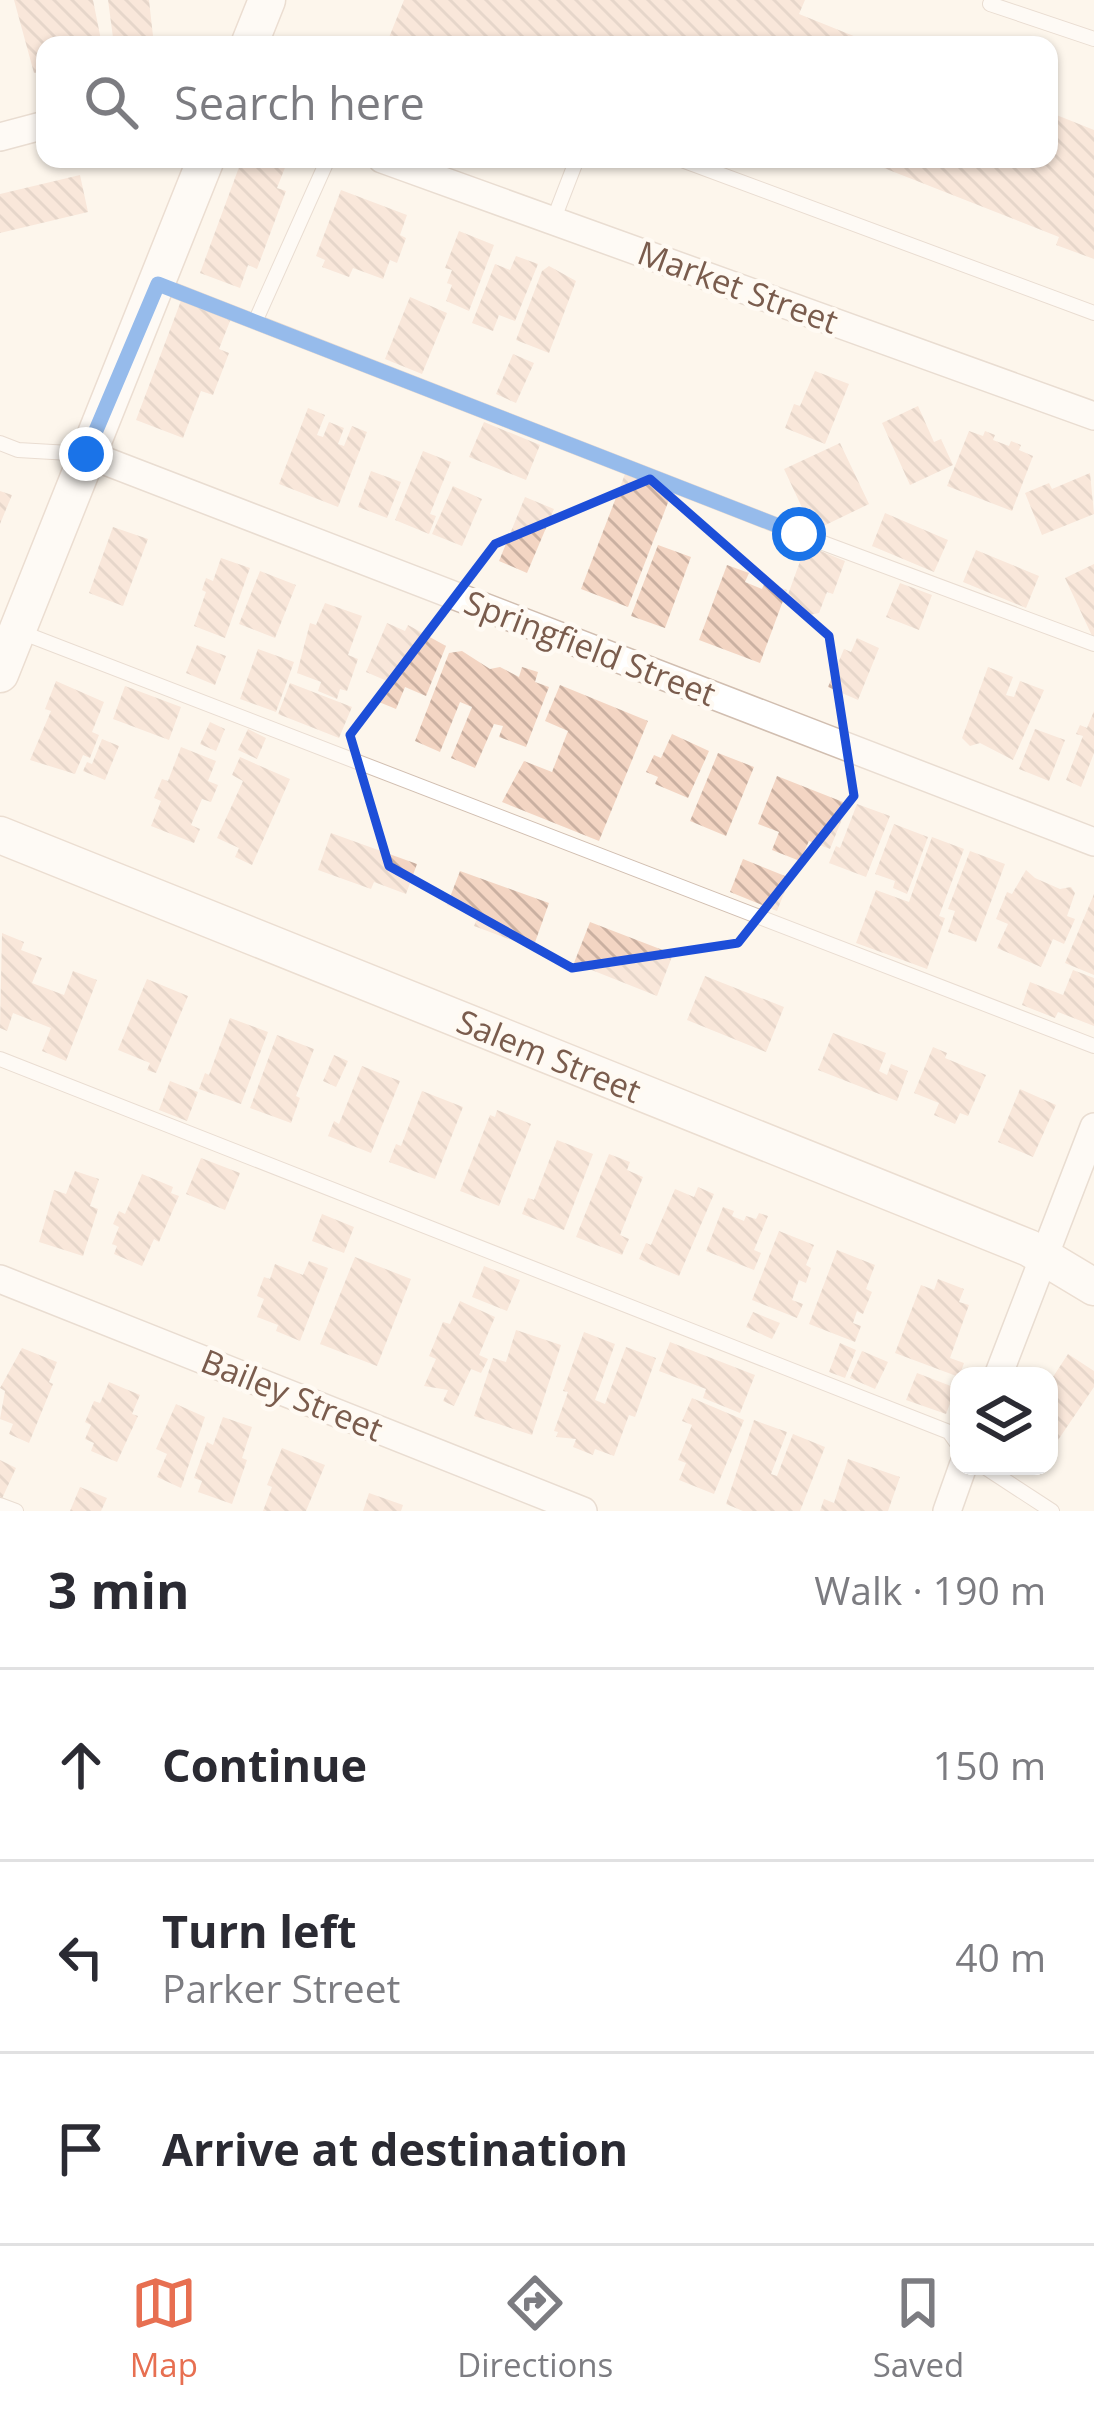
<!DOCTYPE html>
<html lang="en">
<head>
<meta charset="utf-8">
<style>
	:root { --surface:#fff; --page:#f7f7f7; --text:#2b2b33; --muted:#7c7c81; --line:#e1e1e2; --accent:#e76f51 }
	body { margin:0; font-family:"Open Sans",sans-serif; background:var(--page); color:var(--text) }
	.controls { position:absolute; right:36px; bottom:36px; display:grid; overflow:hidden; border-radius:24px; box-shadow:0 3px 9px #0004 }
	.controls button { width:108px; height:108px; display:grid; place-items:center; padding:0; border:0; border-bottom:3px solid var(--line); background:var(--surface); color:var(--text); font:60px sans-serif }
	.stop { position:absolute; width:36px; height:36px; margin:-27px; border:9px solid #1a73e8; border-radius:50%; background:#fff }
	.stop.end { background:#1a73e8; border-color:#fff; box-shadow:0 3px 12px #0008 }
	.list { margin:0; padding:0; list-style:none }
	h2 { display:flex; justify-content:space-between; align-items:center; height:156px; margin:0; padding:0 48px; font-size:51px }
	h2 small { font-size:39px; font-weight:400; color:var(--muted) }
	.list li { display:grid; grid-template-columns:78px 1fr auto; gap:36px; align-items:center; box-sizing:border-box; height:192px; padding:0 48px; border-top:3px solid var(--line) }
	.list b { display:block; font-size:45px; white-space:nowrap }
	.list p { margin:0; font-size:39px; white-space:nowrap; color:var(--muted) }
	.list em { font-size:39px; font-style:normal; color:var(--muted) }
	.icon { flex:none; width:66px; height:66px; fill:none; stroke:currentColor; stroke-width:2; stroke-linecap:round; stroke-linejoin:round }
	.map { position:relative; flex:none; width:1094px; height:1511px; overflow:hidden }
	.search { position:absolute; background:var(--surface); box-shadow:0 3px 9px #0004; left:36px; right:36px; top:36px; height:132px; display:flex; align-items:center; gap:30px; box-sizing:border-box; padding:0 42px; border-radius:24px; color:var(--muted); font-size:45px }
	.sheet { height:732px; background:var(--surface) }
	nav { display:flex; justify-content:space-around; align-items:center; box-sizing:border-box; height:168px; border-top:3px solid var(--line); background:var(--surface); font-size:33px; color:var(--muted) }
	nav a { display:grid; justify-items:center; gap:6px }
	nav .on { color:var(--accent) }
	.map>svg:first-child { display:block }
	.building { fill:url(#building-back-hatch) }
	.lines { fill:none; stroke-linecap:round; stroke-linejoin:round }
	.lane-casing { stroke:#d1beb0; stroke-width:16 }
	.street-casing { stroke:#d1beb0; stroke-width:30 }
	.secondary-casing { stroke:#d6c0b0; stroke-width:39 }
	.lane { stroke:#fff; stroke-width:14 }
	.street { stroke:#fff; stroke-width:27 }
	.secondary { stroke:#fff; stroke-width:36 }
	.route { stroke:#1a73e8; stroke-width:15 }
	.marked { fill:none; stroke:#1d4ed8; stroke-width:9; stroke-linejoin:round }
	.labels { text-anchor:middle; stroke-width:9; stroke-linejoin:round; paint-order:stroke }
	.street-label { font-size:33px; fill:#7a5c4d; stroke:#fffaf3 }
</style>
</head>
<body>
<div class="map">
<svg width="1094" height="1511" viewBox="0 0 1094 1511">
	<defs>
		<pattern id="building-back-hatch" width="6" height="6" patternUnits="userSpaceOnUse" patternTransform="scale(3)"><rect width="6" height="6" fill="#f3d5c3"/><path d="M-1 5l2 2M0 0l6 6M5-1l2 2" fill="none" stroke="#cab0a1"/></pattern>
	</defs>
	<rect width="100%" height="100%" fill="#fdf6ec"/>
	<path class="building" d="M14 0H93L102 45H45V71L34 73Z
		M108 0H149L154 45H114Z
		M404 0H805L799 14 876 45H386Z
		M1049 112 1094 130V259L1056 245 1059 237 861 159H1049Z
		M242 159H271L286 165 277 188 286 191 257 269 248 265 240 288 200 273Z
		M80 175 88 212 0 233V194Z
		M341 190 407 215 400 235 406 238 397 263 390 260 383 279 353 268 349 277 322 267 325 260 316 256Z
		M459 231 494 245 469 311 446 301 452 285 447 283 452 270 445 268Z
		M516 256 538 264 515 321 499 315 493 331 472 323 495 264 510 270Z
		M549 266 576 281 549 353 516 340 542 271Z
		M410 297 447 313 422 374 385 359Z
		M182 298 232 316 219 349 229 353 213 395 201 391 183 438 136 420Z
		M513 354 534 363 516 403 496 394Z
		M815 371 849 384 825 444 785 428 794 404 800 406Z
		M918 406 934 442 941 439 953 465 910 485 882 423Z
		M308 408 325 415 317 435 323 437 329 422 344 428 338 444 344 446 352 426 367 432 338 507 279 484Z
		M484 422 540 445 526 480 469 457Z
		M969 431 983 436 985 431 995 435 993 440 1009 446 1011 441 1021 445 1019 450 1033 456 1012 511 947 486Z
		M840 443 869 504 813 531 784 469Z
		M423 451 451 462 430 514 436 516 429 534 395 520Z
		M371 471 401 482 387 518 358 507Z
		M1090 473 1094 514 1042 535 1025 493 1049 483 1052 489Z
		M625 474 672 492 628 607 581 589Z
		M453 486 482 499 462 546 432 534Z
		M0 491 12 495 0 524Z
		M525 497 554 509 527 573 499 561Z
		M885 513 948 540 934 572 872 546Z
		M113 527 148 539 123 606 89 593Z
		M658 545 691 557 665 628 631 616Z
		M806 545 845 561 833 594 827 592 819 613 809 615 802 606 786 600Z
		M976 550 1039 576 1026 608 963 582Z
		M221 558 250 568 225 638 194 626 206 592 202 590 206 578 213 581Z
		M1094 564V640L1065 578Z
		M727 565 749 573 745 582 762 589 765 582 787 590 760 663 699 640Z
		M260 571 296 585 275 638 239 624Z
		M900 583 932 595 919 630 886 617Z
		M325 603 362 616 348 655 358 659 347 691 340 689 337 699 318 691 321 682 297 673 310 623 316 625Z
		M387 623 405 631 408 625 446 646 426 696 405 687 396 709 379 702 387 681 366 672Z
		M857 638 879 648 858 700 828 687 844 649 851 652Z
		M197 645 226 656 215 685 186 673Z
		M258 649 294 662 276 712 240 699Z
		M462 651 490 669 500 667 519 677 522 667 538 672 535 682 549 687 526 747 499 737 503 726 494 724 475 768 451 758 472 707 460 702 440 752 415 741 449 653Z
		M988 667 1013 677 1006 695 1014 697 1020 681 1044 690 1013 760 980 743 970 746 962 738Z
		M56 681 104 702 92 732 99 735 90 758 83 755 75 774 30 760 51 711 45 709Z
		M290 683 352 707 339 738 278 714Z
		M560 685 648 721 599 841 502 802 524 761 552 772 568 731 545 721Z
		M125 686 181 707 169 740 113 719Z
		M1094 711V753L1081 787 1066 780 1083 736 1076 734 1080 725 1087 728Z
		M210 722 225 729 216 751 200 744Z
		M248 729 266 738 257 759 238 750Z
		M1035 729 1065 740 1049 781 1019 769Z
		M672 734 709 751 688 798 655 784 658 777 646 772 654 755 661 758Z
		M102 739 119 746 105 780 83 771 87 762 92 764Z
		M181 747 216 761 208 781 218 785 211 802 202 799 191 825 200 829 194 843 151 826 161 801 154 798 162 779 168 781Z
		M718 753 754 767 726 836 690 821Z
		M240 757 290 779 252 865 235 857 239 848 217 838 243 781 232 775Z
		M777 776 848 804 830 849 809 841 800 861 772 850 779 832 758 824Z
		M857 804 890 816 866 877 829 863 836 846 840 848Z
		M894 824 928 837 907 894 893 888 895 881 875 874Z
		M331 833 417 864 406 894 374 882 371 889 318 870Z
		M932 837 964 849 939 916 945 918 927 969 856 943 876 890 909 902Z
		M970 851 1005 864 976 942 948 932 955 911 948 909Z
		M743 859 790 878 777 911 730 892Z
		M1026 870 1035 878 1060 889 1071 887 1075 893 1067 916 1075 919 1064 944 1053 939 1041 967 997 948 1008 924 996 919 1007 892 1012 894Z
		M460 871 549 903 533 948 474 926 478 916 447 905Z
		M1094 894V975L1065 963Z
		M590 922 673 954 657 996 574 963Z
		M2 933 24 942 21 950 42 958 32 983 64 995 73 971 97 980 66 1061 42 1051 51 1028 13 1013 7 1031 0 1028Z
		M1073 970 1094 978V1026L1058 1012 1055 1018 1022 1005 1030 982 1063 995Z
		M705 976 784 1007 766 1052 687 1020Z
		M147 979 188 996 156 1073 147 1070 150 1063 118 1050Z
		M230 1018 268 1032 241 1104 199 1089 205 1073 209 1075Z
		M833 1033 886 1053 879 1071 887 1075 891 1064 908 1071 897 1101 818 1070Z
		M277 1035 314 1049 296 1096 300 1098 291 1123 250 1108Z
		M933 1047 947 1053 945 1058 986 1075 968 1116 960 1113 955 1124 934 1115 939 1103 914 1093Z
		M334 1055 348 1061 336 1087 323 1081Z
		M362 1066 400 1081 371 1153 328 1136 334 1121 339 1124Z
		M170 1081 198 1092 187 1121 159 1110Z
		M1020 1089 1056 1105 1033 1157 998 1142Z
		M422 1091 463 1107 435 1179 389 1162 396 1144 401 1146Z
		M497 1110 531 1124 499 1206 460 1191 490 1115 495 1117Z
		M557 1140 593 1154 564 1230 522 1214 528 1198 534 1200Z
		M609 1154 630 1162 627 1170 643 1177 620 1235 629 1239 622 1255 576 1237Z
		M201 1158 240 1173 225 1210 186 1194Z
		M75 1171 99 1179 90 1206 98 1209 83 1256 39 1242 54 1190 66 1194Z
		M142 1174 173 1187 171 1193 179 1196 159 1242 154 1239 142 1266 114 1254 117 1246 112 1244 119 1227 113 1224 119 1211 125 1214Z
		M698 1187 714 1194 679 1276 639 1259 646 1243 651 1245 675 1189 694 1197Z
		M723 1207 734 1211 732 1216 744 1221 746 1216 756 1219 759 1213 768 1216 754 1250 761 1253 754 1270 706 1251Z
		M322 1214 354 1227 344 1253 312 1241Z
		M779 1231 814 1245 806 1265 811 1268 806 1283 799 1280 792 1300 803 1304 797 1318 752 1300Z
		M837 1250 875 1265 866 1289 872 1292 863 1314 857 1311 853 1323 861 1326 855 1342 809 1324Z
		M355 1257 411 1279 377 1366 320 1344Z
		M309 1261 328 1268 300 1341 276 1331 278 1325 257 1317 264 1299 257 1296 264 1277 270 1279 275 1264 303 1275Z
		M484 1266 520 1280 507 1311 472 1297Z
		M938 1279 964 1289 959 1302 969 1305 950 1358 964 1363 959 1377 895 1353 921 1285 934 1290Z
		M460 1301 495 1317 479 1355 488 1359 481 1373 471 1369 454 1406 443 1401 448 1390 424 1386 436 1359 429 1356 443 1322 450 1324Z
		M753 1312 780 1323 772 1339 746 1327Z
		M516 1330 561 1345 532 1435 474 1416 493 1358 506 1362Z
		M584 1332 615 1344 595 1400 605 1404 626 1347 656 1358 635 1417 629 1415 614 1456 595 1449 593 1455 573 1447 576 1439 556 1437 558 1432 554 1431 568 1392 563 1391Z
		M670 1342 755 1375 740 1413 703 1398 706 1389 659 1371Z
		M840 1343 856 1350 845 1378 829 1372Z
		M22 1348 57 1362 49 1382 53 1384 29 1443 9 1434 13 1424 0 1419 5 1391 0 1388Z
		M862 1351 888 1362 875 1389 850 1378Z
		M1068 1354 1094 1371V1387L1054 1446 1049 1443V1383Z
		M917 1373 956 1388 946 1414 906 1400Z
		M109 1382 140 1395 132 1414 138 1416 117 1462 91 1451 94 1443 85 1439 91 1425 85 1422 94 1401 100 1403Z
		M692 1398 744 1420 714 1494 679 1480 686 1463 678 1460 692 1425 682 1421Z
		M176 1404 205 1417 181 1488 157 1477 167 1454 156 1449Z
		M223 1417 252 1427 242 1458 247 1460 232 1504 198 1492 202 1481 194 1478 207 1442 213 1445Z
		M754 1420 787 1432 771 1474 777 1476 793 1434 825 1447 800 1511H743L726 1504Z
		M282 1448 325 1465 306 1511H263L272 1487 267 1485Z
		M848 1459 900 1477 888 1511H820L824 1499 834 1503Z
		M0 1460 16 1468 0 1503Z
		M80 1487 107 1498 101 1511H70Z
		M369 1493 403 1505 401 1511H363Z"/>
	<g class="lines">
		<defs>
			<path id="lane" d="M990 4 1094 39
				M679 159 1094 313
				M553 221 577 159
				M158 284 799 534 1094 644
				M255 322 328 159
				M0 443 18 450 87 454
				M18 631 1094 1046
				M0 1059 949 1432 959 1446
				M983 1466 1052 1511
				M0 1505 16 1511"/>
			<path id="street" d="M0 137 45 125
				M382 159 1094 416
				M87 454 1094 842
				M0 1279 583 1511
				M998 1376 1094 1127
				M947 1511 963 1466"/>
			<path id="secondary" d="M249 45 267 0
				M0 674 206 159
				M0 835 1029 1248 1094 1287"/>
		</defs>
		<use href="#lane" class="lane-casing"/>
		<use href="#street" class="street-casing"/>
		<use href="#secondary" class="secondary-casing"/>
		<use href="#lane" class="lane"/>
		<use href="#street" class="street"/>
		<use href="#secondary" class="secondary"/>
	</g>
	<g class="lines">
		<path class="route" d="M86 454 158 284 799 534"/>
	</g>
	<path d="M0 0H1094V1511H0ZM650 479 829 636 854 796 738 943 572 968 389 866 350 735 495 544Z" fill="#fdf6ec" fill-opacity=".55" fill-rule="evenodd"/>
	<path class="marked" d="M650 479 829 636 854 796 738 943 572 968 389 866 350 735 495 544Z"/>
	<g class="labels">
		<g class="street-label">
			<text transform="translate(738 287) rotate(20)" y="12">Market Street</text>
			<text transform="translate(590 648) rotate(21)" y="12">Springfield Street</text>
			<text transform="translate(549 1056) rotate(22)" y="12">Salem Street</text>
			<text transform="translate(292 1395) rotate(22)" y="12">Bailey Street</text>
		</g>
	</g>
</svg>
<div class="controls">
<button><svg class="icon" aria-label="layers" viewBox="0 0 24 24"><path d="M12 4l9 5-9 5-9-5zM3 14l9 5 9-5"/></svg></button>
</div>
<div class="stop" style="left:799px;top:534px"></div>
<div class="stop end" style="left:86px;top:454px"></div>
<div class="search"><svg class="icon" aria-label="search" viewBox="0 0 24 24"><circle cx="10" cy="10" r="6"/><path d="M15 15l6 6"/></svg>Search here</div>
</div>
<section class="sheet">
<h2>3 min<small>Walk · 190 m</small></h2>
<ul class="list">
<li><svg class="icon" aria-label="ahead" viewBox="0 0 24 24"><path d="M12 20V5M6 11l6-6 6 6"/></svg><div><b>Continue</b></div><em>150 m</em></li>
<li><svg class="icon" aria-label="left" viewBox="0 0 24 24"><path d="M17 20v-9H6M10 6l-5 5 5 5"/></svg><div><b>Turn left</b><p>Parker Street</p></div><em>40 m</em></li>
<li><svg class="icon" aria-label="arrive" viewBox="0 0 24 24"><path d="M6 21V4h12l-3 4 3 4H6"/></svg><div><b>Arrive at destination</b></div></li>
</ul>
</section>
<nav>
<a class="on"><svg class="icon" aria-label="map" viewBox="0 0 24 24"><path d="M3 6l6-2 6 2 6-2v14l-6 2-6-2-6 2zM9 4v14M15 6v14"/></svg>Map</a>
<a><svg class="icon" aria-label="directions" viewBox="0 0 24 24"><path d="M12 3l9 9-9 9-9-9zM9 14v-3h6M13 9l2 2-2 2"/></svg>Directions</a>
<a><svg class="icon" aria-label="saved" viewBox="0 0 24 24"><path d="M7 4h10v16l-5-4-5 4z"/></svg>Saved</a>
</nav>
</body>
</html>
